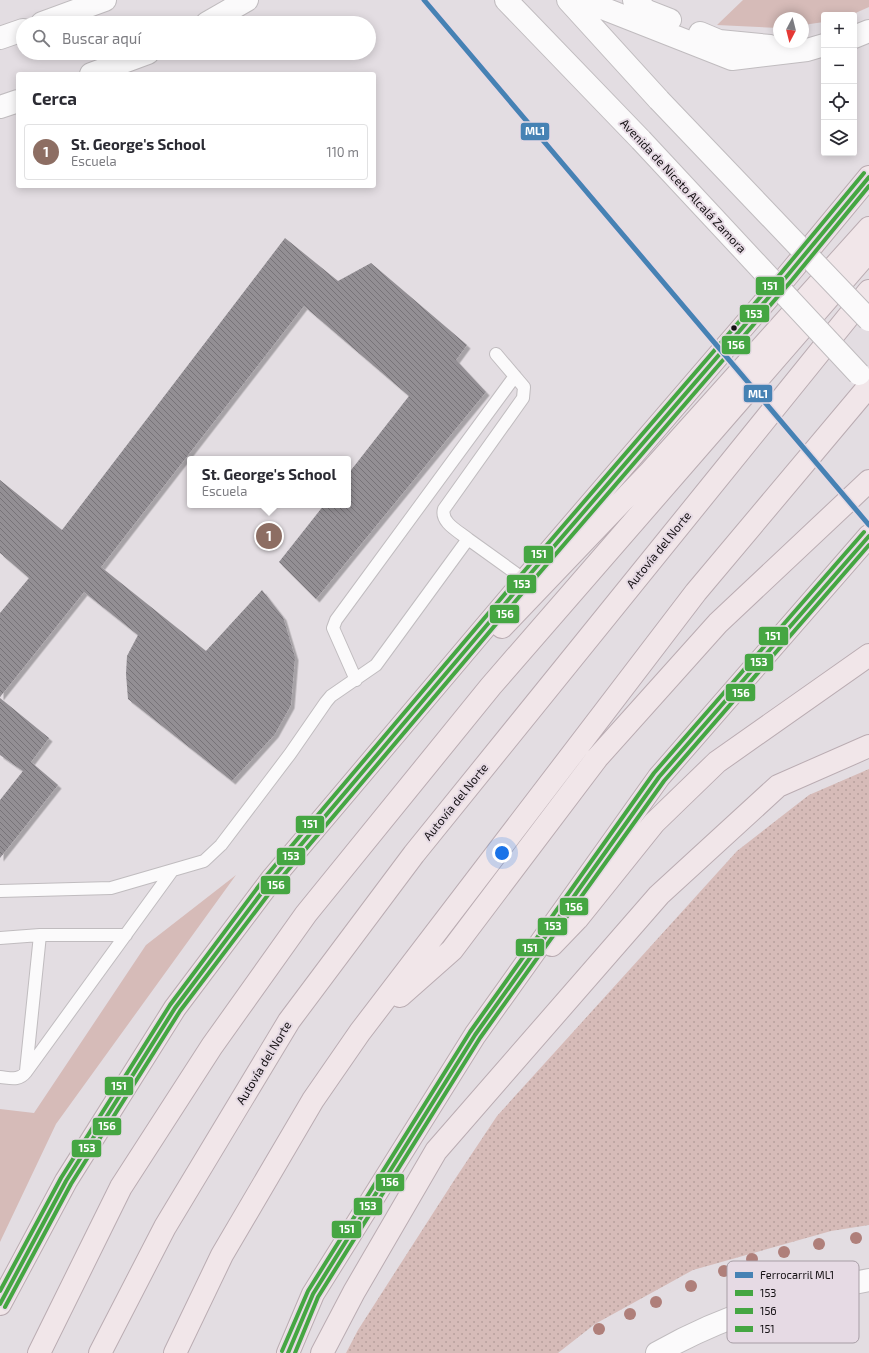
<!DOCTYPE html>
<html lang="es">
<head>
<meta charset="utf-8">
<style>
	:root { --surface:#fff; --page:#f7f7f7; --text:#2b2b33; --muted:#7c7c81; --line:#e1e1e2; --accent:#ea580c }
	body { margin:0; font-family:"Exo 2",sans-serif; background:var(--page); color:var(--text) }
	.controls { position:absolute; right:12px; top:12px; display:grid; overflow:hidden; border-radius:4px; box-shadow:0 2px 10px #0003 }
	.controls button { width:36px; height:36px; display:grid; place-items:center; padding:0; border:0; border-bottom:1px solid var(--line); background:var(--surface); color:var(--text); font:20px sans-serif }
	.compass { position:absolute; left:773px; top:12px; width:36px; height:36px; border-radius:50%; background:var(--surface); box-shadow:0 2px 10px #0003; rotate:187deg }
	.you { position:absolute; left:502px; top:853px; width:14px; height:14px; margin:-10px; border:3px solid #fff; border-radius:50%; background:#1a73e8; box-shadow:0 0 0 6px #1a73e833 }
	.badge { display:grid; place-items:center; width:26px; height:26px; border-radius:50%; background:var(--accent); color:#fff; font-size:13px; font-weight:700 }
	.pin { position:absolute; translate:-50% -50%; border:2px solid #fff; box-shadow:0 1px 4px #0006 }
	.popup { position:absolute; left:187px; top:456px; width:164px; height:52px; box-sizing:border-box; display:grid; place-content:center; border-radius:4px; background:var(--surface); filter:drop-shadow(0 1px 3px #0005); font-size:13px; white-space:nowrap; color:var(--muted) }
	.popup b { font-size:15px; color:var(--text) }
	.popup::after { content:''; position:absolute; left:50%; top:100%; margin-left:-8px; border:8px solid transparent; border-top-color:var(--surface) }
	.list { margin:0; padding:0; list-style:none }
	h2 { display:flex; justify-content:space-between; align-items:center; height:52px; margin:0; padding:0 16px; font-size:17px }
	h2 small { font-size:13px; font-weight:400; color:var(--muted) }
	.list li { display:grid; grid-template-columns:26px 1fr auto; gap:12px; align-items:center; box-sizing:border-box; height:56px; margin:0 8px 8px; padding:0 8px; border:1px solid var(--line); border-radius:4px }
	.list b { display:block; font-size:15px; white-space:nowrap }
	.list p { margin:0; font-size:13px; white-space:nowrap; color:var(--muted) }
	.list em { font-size:13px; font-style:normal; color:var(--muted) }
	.icon { flex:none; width:22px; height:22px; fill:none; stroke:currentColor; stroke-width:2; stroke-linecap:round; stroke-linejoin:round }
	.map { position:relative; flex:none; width:869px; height:1353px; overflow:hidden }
	.search { position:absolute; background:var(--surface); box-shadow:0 2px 10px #0003; left:16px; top:16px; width:360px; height:44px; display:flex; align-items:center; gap:10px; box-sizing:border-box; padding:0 14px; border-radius:22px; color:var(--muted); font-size:15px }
	.panel { position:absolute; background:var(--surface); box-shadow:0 2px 10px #0003; left:16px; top:72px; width:360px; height:116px; border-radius:4px }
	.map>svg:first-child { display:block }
	.green { fill:#d6bbb8 }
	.park { fill:url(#park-dots) }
	.building { fill:url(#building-back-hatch); filter:url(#shadow) }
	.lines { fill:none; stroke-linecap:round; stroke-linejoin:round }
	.service-casing { stroke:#c0bcbf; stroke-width:14 }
	.minor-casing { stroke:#c0bcbf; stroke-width:24 }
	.tertiary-casing { stroke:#c0bcbf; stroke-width:24 }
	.motorway-casing { stroke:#baacb2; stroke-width:24 }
	.service { stroke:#fbfafb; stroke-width:12 }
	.minor { stroke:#fbfafb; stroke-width:22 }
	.tertiary { stroke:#fbfafb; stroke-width:22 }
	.motorway { stroke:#f1e6e9; stroke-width:22 }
	.tertiary-bridge-casing { stroke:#c0bcbf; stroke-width:24; stroke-linecap:butt }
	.tertiary-bridge { stroke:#fbfafb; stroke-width:22 }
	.bus-1-casing { stroke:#e6dae4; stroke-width:7 }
	.bus-2-casing { stroke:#e6dae4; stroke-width:7 }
	.bus-3-casing { stroke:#e6dae4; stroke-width:7 }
	.bus-1 { stroke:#45a642; stroke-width:4 }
	.bus-2 { stroke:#45a642; stroke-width:4 }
	.bus-3 { stroke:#45a642; stroke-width:4 }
	.rail-1-casing { stroke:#e6dae4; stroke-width:8 }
	.rail-1 { stroke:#4682b4; stroke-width:5 }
	.tree { fill:#af7f7a }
	.bus-dot { fill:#141013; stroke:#e6dae4; stroke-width:1.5 }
	.labels { text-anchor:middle; stroke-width:4; stroke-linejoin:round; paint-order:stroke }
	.street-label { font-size:12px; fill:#141013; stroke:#e6dae4 }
	.key { fill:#e6dae4; stroke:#a79da5; stroke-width:1 }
	.key-label { font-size:11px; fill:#141013 }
	.line-badge { stroke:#e6dae4; stroke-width:1.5 }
	.badge-label { font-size:11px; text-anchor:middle; font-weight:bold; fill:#fff }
</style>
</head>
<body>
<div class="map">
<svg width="869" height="1353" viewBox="0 0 869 1353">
	<defs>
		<pattern id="park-dots" width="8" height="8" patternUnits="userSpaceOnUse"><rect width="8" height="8" fill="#d6bbb8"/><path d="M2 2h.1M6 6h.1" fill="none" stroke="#b7a09d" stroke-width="1.8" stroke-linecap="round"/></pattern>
		<pattern id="building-back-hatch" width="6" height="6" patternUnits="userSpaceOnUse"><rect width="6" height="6" fill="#938f94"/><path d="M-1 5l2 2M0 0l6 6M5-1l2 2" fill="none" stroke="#777378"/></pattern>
		<filter id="shadow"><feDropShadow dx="3.5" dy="3.5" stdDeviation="0" flood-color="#0004"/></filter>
	</defs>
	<rect width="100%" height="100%" fill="#e3dde2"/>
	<path class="green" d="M743 0H869V7L851 15H824V22L803 25V18H779V28L717 25Z
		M236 875 56 1124 0 1242V1109L34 1113 146 945Z"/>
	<path class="park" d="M869 769V1225L831 1231 693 1270 595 1324 558 1353H346L358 1330 455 1179 497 1116 737 851 809 795Z"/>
	<path class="building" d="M285 238 338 281 371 263 467 345 456 360 486 392 316 599 279 562 324 505H348V474L409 396 304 306 101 567 206 651 262 590 283 617 295 657 291 705 275 734 232 781 128 699 126 674 127 656 138 635 84 592 0 697V613L29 578 0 553V480L62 530Z
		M0 698 49 738 31 762 58 785 0 858V800L23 771 0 755Z"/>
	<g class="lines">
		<defs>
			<path id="service" d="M468 539 525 580
				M356 680 333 628 336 620 515 376
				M0 891 111 888 204 861 221 845 290 754 326 702 331 696 376 665 468 539C458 531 440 522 444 509L523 398 524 387 496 354
				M0 938 40 935H126
				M26 1071 40 935
				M0 1077C11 1078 19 1081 26 1072L172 871"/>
			<path id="minor" d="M42 23 105 0
				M207 23 247 0
				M0 38 23 30
				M91 74 148 53
				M0 107 18 101
				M657 1353C722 1316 796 1293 869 1280"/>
			<path id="tertiary" d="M506 0 641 140
				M568 0 659 100
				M582 0 732 59 807 50 824 45
				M634 0 647 11 670 20
				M700 33 719 41 770 46
				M854 37 869 31"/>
			<path id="motorway" d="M502 627 650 472 869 228
				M552 945 577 919 654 823 717 762 869 655
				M400 996 452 950 597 758 718 623 869 481
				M0 1304 66 1181 175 1008 272 879 525 580 787 276 869 177
				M39 1353 121 1187 212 1046 306 914 491 686 869 251
				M100 1353 165 1227 289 1021 414 854 869 291
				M175 1353 222 1255 313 1100 360 1032 696 592 869 386
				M288 1353 313 1294 475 1035 659 777 869 536
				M322 1353 354 1292 436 1151 659 895 778 786 869 746"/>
		</defs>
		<use href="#service" class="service-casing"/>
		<use href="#minor" class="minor-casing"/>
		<use href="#tertiary" class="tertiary-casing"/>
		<use href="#motorway" class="motorway-casing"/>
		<use href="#service" class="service"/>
		<use href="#minor" class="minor"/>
		<use href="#tertiary" class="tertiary"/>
		<use href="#motorway" class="motorway"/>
		<defs>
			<path id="tertiary-bridge" d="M659 100 869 320
				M641 140 859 374"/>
		</defs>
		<use href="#tertiary-bridge" class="tertiary-bridge-casing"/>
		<use href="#tertiary-bridge" class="tertiary-bridge"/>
		<defs>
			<path id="bus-1" d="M0 1304 66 1181 175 1008 272 879 525 580 787 276 869 177
				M288 1353 313 1294 475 1035 659 777 869 536"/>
			<path id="bus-2" d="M5 1307 71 1184 180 1011 277 883 530 584 792 280 869 186
				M295 1353 318 1297 480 1038 664 781 869 545"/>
			<path id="bus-3" d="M0 1291 61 1178 170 1005 267 875 520 576 782 272 864 173
				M282 1351 308 1291 470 1032 654 773 864 532"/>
		</defs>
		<use href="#bus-1" class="bus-1-casing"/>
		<use href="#bus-2" class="bus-2-casing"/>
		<use href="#bus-3" class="bus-3-casing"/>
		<use href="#bus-1" class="bus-1"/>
		<use href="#bus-2" class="bus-2"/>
		<use href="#bus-3" class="bus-3"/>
		<defs>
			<path id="rail-1" d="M424 0 869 525"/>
		</defs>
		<use href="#rail-1" class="rail-1-casing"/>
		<use href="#rail-1" class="rail-1"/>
	</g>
	<g class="tree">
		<circle cx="856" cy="1238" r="6"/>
		<circle cx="819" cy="1244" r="6"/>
		<circle cx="784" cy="1252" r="6"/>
		<circle cx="752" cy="1259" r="6"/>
		<circle cx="724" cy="1271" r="6"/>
		<circle cx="691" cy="1286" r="6"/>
		<circle cx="656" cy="1302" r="6"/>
		<circle cx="630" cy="1314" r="6"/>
		<circle cx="599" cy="1329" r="6"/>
	</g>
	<circle class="bus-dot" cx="734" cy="328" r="3.5"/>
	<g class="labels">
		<g class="street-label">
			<text transform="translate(683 186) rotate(47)" y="4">Avenida de Niceto Alcalá Zamora</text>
			<text transform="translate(659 550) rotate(-51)" y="4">Autovía del Norte</text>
			<text transform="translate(456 802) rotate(-51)" y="4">Autovía del Norte</text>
			<text transform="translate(264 1063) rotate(-59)" y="4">Autovía del Norte</text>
		</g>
	</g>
	<rect x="727" y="1261" width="132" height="82" rx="6" class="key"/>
	<rect x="735" y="1272" width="18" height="6" fill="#4682b4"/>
	<rect x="735" y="1290" width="18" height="6" fill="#45a642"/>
	<rect x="735" y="1308" width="18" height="6" fill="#45a642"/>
	<rect x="735" y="1326" width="18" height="6" fill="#45a642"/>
	<g class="key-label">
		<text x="760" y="1279">Ferrocarril ML1</text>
		<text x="760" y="1297">153</text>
		<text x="760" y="1315">156</text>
		<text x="760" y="1333">151</text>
	</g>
	<g class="line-badge">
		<rect x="520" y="122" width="30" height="19" rx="4" fill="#4682b4"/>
		<rect x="755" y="276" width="30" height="20" rx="4" fill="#45a642"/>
		<rect x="739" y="304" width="31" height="19" rx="4" fill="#45a642"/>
		<rect x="721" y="335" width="30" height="20" rx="4" fill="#45a642"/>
		<rect x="743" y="384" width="30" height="19" rx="4" fill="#4682b4"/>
		<rect x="523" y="545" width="31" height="19" rx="4" fill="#45a642"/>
		<rect x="506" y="574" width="31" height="20" rx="4" fill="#45a642"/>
		<rect x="489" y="604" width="31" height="20" rx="4" fill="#45a642"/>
		<rect x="758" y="626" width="31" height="20" rx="4" fill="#45a642"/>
		<rect x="744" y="653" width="30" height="19" rx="4" fill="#45a642"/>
		<rect x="725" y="683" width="31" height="19" rx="4" fill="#45a642"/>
		<rect x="295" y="815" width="30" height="19" rx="4" fill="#45a642"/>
		<rect x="276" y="847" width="30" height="19" rx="4" fill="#45a642"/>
		<rect x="260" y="875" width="31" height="20" rx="4" fill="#45a642"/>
		<rect x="559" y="897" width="30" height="19" rx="4" fill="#45a642"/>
		<rect x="537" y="917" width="31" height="19" rx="4" fill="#45a642"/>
		<rect x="515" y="938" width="30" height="19" rx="4" fill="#45a642"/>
		<rect x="104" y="1076" width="30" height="20" rx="4" fill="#45a642"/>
		<rect x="92" y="1117" width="30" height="19" rx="4" fill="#45a642"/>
		<rect x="71" y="1139" width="31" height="19" rx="4" fill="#45a642"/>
		<rect x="375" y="1173" width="30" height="19" rx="4" fill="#45a642"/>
		<rect x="353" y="1197" width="30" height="19" rx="4" fill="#45a642"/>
		<rect x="331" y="1220" width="31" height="19" rx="4" fill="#45a642"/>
	</g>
	<g class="badge-label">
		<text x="535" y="135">ML1</text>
		<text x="770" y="290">151</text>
		<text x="754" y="318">153</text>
		<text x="736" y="349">156</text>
		<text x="758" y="398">ML1</text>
		<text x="539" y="558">151</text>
		<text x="522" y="588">153</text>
		<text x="505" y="618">156</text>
		<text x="773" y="640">151</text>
		<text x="759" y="666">153</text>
		<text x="741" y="697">156</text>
		<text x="310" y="828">151</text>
		<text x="291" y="860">153</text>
		<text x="276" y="889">156</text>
		<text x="574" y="911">156</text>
		<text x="553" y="930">153</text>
		<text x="530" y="952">151</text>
		<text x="119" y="1090">151</text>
		<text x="107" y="1130">156</text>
		<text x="87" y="1152">153</text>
		<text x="390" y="1186">156</text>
		<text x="368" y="1210">153</text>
		<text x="347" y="1233">151</text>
	</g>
</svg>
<div class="controls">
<button>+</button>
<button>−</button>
<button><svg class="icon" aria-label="locate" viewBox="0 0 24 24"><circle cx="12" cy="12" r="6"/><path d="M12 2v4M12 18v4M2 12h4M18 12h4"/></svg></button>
<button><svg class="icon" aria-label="layers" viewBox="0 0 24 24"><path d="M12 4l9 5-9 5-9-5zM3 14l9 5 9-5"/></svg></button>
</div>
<svg class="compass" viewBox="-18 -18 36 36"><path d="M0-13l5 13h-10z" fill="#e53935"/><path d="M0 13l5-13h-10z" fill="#7c7c81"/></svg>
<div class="you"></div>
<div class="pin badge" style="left:269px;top:536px;background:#8d6e63">1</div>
<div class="popup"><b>St. George's School</b>Escuela</div>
<div class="search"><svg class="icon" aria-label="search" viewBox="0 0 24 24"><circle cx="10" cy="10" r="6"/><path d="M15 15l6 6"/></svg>Buscar aquí</div>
<section class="panel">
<h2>Cerca<small></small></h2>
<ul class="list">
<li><span class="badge" style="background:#8d6e63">1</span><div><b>St. George's School</b><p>Escuela</p></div><em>110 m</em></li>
</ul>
</section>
</div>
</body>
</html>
